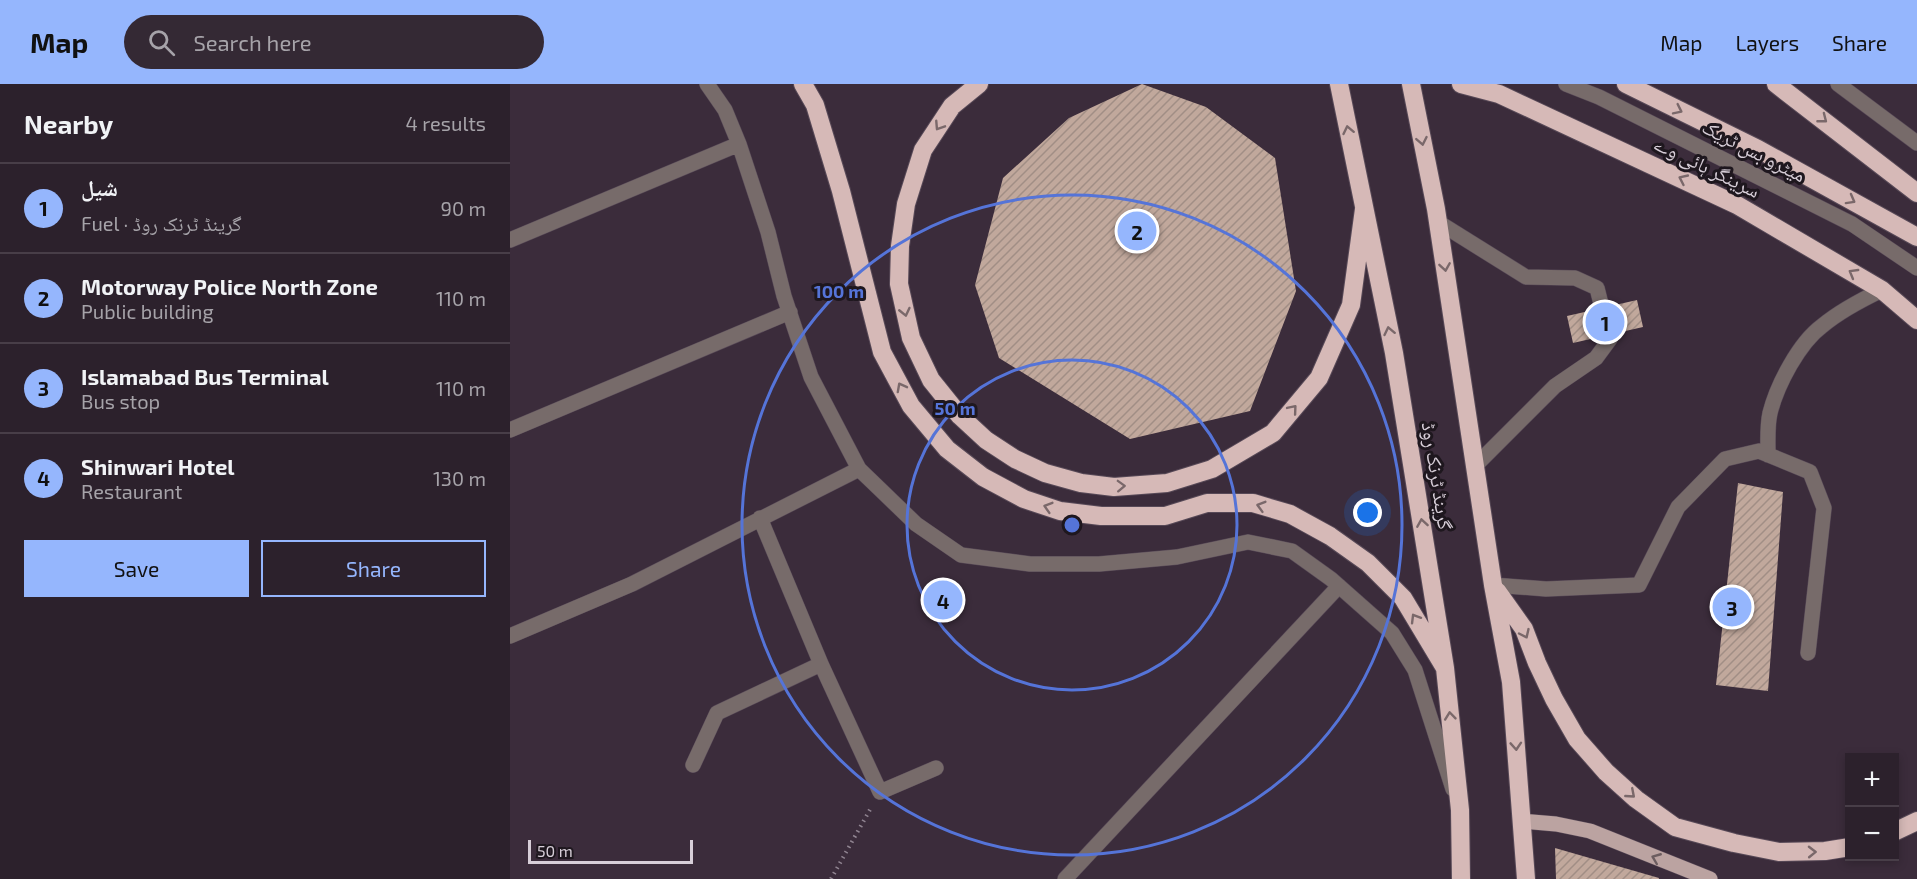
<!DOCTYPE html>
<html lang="en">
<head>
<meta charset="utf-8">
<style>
	:root { --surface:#2c212c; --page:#342934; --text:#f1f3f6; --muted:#a6a3a9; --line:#483e48; --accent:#95b6fd }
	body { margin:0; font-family:"Exo 2","Noto Naskh Arabic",sans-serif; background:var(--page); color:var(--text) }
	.controls { position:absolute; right:18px; bottom:18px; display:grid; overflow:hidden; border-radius:0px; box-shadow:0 3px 9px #0003 }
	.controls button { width:54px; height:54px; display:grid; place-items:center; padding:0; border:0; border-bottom:2px solid var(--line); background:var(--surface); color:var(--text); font:30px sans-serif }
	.scale { position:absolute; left:18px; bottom:15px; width:165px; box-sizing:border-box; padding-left:6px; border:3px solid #d7ced8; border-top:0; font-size:16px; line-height:21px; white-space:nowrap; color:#d7ced8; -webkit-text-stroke:4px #1e171e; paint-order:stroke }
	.you { position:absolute; left:858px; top:429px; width:21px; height:21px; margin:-15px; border:4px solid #fff; border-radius:50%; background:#1a73e8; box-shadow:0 0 0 9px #1a73e833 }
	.badge { display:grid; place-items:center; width:39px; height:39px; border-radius:50%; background:var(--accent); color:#111; font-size:20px; font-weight:700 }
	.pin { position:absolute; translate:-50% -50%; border:3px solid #fff; box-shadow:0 2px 6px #0006 }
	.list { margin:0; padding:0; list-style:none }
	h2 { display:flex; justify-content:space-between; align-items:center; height:78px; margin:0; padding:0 24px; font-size:26px }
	h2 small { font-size:20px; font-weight:400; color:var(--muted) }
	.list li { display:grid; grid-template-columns:39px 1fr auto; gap:18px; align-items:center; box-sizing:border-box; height:90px; padding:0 24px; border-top:2px solid var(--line) }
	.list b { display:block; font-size:22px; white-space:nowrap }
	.list p { margin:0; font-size:20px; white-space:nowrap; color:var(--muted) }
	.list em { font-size:20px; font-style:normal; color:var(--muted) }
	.actions { display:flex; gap:12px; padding:18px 24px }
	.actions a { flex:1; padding:14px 0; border:2px solid var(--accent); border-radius:0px; text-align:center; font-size:21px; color:var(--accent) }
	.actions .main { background:var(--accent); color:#111 }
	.icon { flex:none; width:33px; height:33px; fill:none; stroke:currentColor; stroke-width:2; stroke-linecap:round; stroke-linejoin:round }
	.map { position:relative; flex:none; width:1407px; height:795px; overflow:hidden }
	header { display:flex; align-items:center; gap:36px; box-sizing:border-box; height:84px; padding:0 30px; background:var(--accent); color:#111 }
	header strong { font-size:28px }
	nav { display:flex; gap:33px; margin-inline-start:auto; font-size:21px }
	.search { width:420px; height:54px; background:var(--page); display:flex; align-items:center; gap:15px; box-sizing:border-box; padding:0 21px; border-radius:33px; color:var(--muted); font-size:22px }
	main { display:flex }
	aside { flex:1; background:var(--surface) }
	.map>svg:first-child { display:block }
	.building { fill:url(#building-hatch) }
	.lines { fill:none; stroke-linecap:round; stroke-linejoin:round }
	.minor-tunnel { stroke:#524453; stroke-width:15; stroke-dasharray:15 8; stroke-linecap:butt }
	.minor-casing { stroke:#574957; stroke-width:16 }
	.major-casing { stroke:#574957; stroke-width:16 }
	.highway-casing { stroke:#574957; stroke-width:20 }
	.path { stroke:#908491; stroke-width:4; stroke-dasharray:1.5 4.5; stroke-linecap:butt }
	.minor { stroke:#776b6a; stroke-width:15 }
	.major { stroke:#bba3a1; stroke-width:15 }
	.highway { stroke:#d6b9b7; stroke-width:18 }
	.oneway { stroke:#7a686a }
	.oneway2 { stroke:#6c5d60 }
	.ring { fill:none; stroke:#5574d8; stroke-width:3 }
	.labels { text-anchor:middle; stroke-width:6; stroke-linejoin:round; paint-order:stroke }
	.street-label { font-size:20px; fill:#d7ced8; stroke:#1e171e }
	.centre { fill:#5574d8; stroke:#1e171e; stroke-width:3 }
	.ring-label { font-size:18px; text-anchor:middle; font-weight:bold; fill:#5574d8; stroke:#1e171e; stroke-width:6; stroke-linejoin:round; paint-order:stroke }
</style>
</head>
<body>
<header>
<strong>Map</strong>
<div class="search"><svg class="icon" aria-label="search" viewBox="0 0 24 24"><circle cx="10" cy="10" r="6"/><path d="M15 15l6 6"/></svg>Search here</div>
<nav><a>Map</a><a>Layers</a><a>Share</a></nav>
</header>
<main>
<aside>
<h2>Nearby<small>4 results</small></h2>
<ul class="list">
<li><span class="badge">1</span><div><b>شیل</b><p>Fuel · گرینڈ ٹرنک روڈ</p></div><em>90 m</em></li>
<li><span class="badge">2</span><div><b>Motorway Police North Zone</b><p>Public building</p></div><em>110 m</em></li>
<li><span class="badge">3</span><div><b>Islamabad Bus Terminal</b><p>Bus stop</p></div><em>110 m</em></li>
<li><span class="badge">4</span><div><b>Shinwari Hotel</b><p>Restaurant</p></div><em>130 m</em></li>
</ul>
<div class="actions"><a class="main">Save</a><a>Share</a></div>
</aside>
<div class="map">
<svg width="1407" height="795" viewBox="0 0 1407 795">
	<defs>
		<pattern id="building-hatch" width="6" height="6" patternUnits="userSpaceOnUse" patternTransform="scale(1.5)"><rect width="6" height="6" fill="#c1a89c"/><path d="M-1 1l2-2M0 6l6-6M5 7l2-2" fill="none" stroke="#a18e85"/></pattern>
	</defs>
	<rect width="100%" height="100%" fill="#3b2c3b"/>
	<path class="building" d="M632 0 696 23 765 74 786 207 740 327 620 355 489 274 465 201 493 94 559 34Z
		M1127 216 1133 243 1063 259 1057 232Z
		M1228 399 1273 408 1258 607 1206 601Z
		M1045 764 1149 794V795H1046Z"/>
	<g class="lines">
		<path class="minor-tunnel" d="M1092 224 1099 251"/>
		<defs>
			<path id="minor" d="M197 0 215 26 229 60 258 148 274 212 301 293 349 385 406 440 451 471 520 480H589L667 473 738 458 782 467 821 495 882 549 905 586 943 705
				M1056 0 1089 13 1342 140 1407 184
				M1328 0 1407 59
				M928 138 1016 193 1065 194 1087 204 1092 224
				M0 156 229 60
				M0 346 280 228
				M1258 371C1258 357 1257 342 1260 329 1267 301 1289 259 1312 242 1330 227 1351 216 1372 206
				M965 382 1045 302 1086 274 1100 255 1099 251
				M250 434 311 580 370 708 426 684
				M983 501 1036 505 1129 501 1168 423 1215 375 1249 367 1300 388 1314 424 1298 569
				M0 552 122 500 349 385
				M183 681 207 629 311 580
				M555 795 829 502"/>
			<path id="major" d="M1012 737 1046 740 1080 747 1200 795"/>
			<path id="highway" d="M293 0 305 21 331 107 372 268 401 322 437 365 473 393 514 415 550 427 591 432H655L697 419H743L780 430 820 452 858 479 893 514 935 584
				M469 0 442 22 413 66 396 120 390 162 389 200 401 254 421 296 450 332 476 356 505 375 535 389 571 399 604 403 657 399 702 385 763 349 809 294 841 221 854 125
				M829 0 884 269 935 584 950 726 951 795
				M901 0 926 125 983 501 1001 598 1016 795
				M951 0 989 10 1227 121 1372 206 1407 236
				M1116 0 1248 65 1407 153
				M1266 0 1407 109
				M987 507 1014 545 1027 579 1044 615 1067 655 1096 688 1126 715 1165 743 1224 759 1269 768 1315 767 1340 763
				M1384 748 1407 737"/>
		</defs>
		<use href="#minor" class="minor-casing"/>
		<use href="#major" class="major-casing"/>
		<use href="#highway" class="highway-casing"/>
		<path class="path" d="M321 795 362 722"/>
		<use href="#minor" class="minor"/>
		<use href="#major" class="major"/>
		<use href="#highway" class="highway"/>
	</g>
	<defs><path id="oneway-chevron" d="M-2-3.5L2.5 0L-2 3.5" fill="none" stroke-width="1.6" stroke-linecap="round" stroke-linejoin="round" transform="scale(1.5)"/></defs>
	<g class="oneway">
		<use href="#oneway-chevron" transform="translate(1168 26) rotate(26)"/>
		<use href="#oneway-chevron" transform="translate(1313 35) rotate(38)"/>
		<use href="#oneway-chevron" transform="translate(429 42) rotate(123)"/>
		<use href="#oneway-chevron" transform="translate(838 46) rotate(-102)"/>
		<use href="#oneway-chevron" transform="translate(912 57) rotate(79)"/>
		<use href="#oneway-chevron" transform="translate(1173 95) rotate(-155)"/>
		<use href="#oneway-chevron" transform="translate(1341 116) rotate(29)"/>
		<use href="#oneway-chevron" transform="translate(935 183) rotate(81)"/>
		<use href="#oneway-chevron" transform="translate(1343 189) rotate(-150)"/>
		<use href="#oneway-chevron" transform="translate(395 228) rotate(77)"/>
		<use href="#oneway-chevron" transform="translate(879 247) rotate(-102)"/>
		<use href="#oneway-chevron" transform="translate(391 303) rotate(-118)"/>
		<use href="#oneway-chevron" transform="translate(783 325) rotate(-50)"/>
		<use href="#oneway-chevron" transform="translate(611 402) rotate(-2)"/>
		<use href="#oneway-chevron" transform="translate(751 422) rotate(-164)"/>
		<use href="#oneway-chevron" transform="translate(538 423) rotate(-163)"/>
		<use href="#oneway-chevron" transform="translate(912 439) rotate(-99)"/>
		<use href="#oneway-chevron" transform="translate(905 534) rotate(-121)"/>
		<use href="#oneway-chevron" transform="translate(1015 550) rotate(65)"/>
		<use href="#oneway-chevron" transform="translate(940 632) rotate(-96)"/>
		<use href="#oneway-chevron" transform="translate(1006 662) rotate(86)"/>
		<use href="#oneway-chevron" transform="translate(1121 710) rotate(41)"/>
		<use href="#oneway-chevron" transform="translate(1302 768) rotate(-1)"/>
	</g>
	<use class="oneway2" href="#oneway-chevron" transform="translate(1146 774) rotate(-158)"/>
	<g class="ring">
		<circle cx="562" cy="441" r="165"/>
		<circle cx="562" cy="441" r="330"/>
	</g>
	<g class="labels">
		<g class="street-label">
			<text transform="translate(1244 67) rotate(27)" y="7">میٹرو بس ٹریک</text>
			<text transform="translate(1197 83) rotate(26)" y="7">سرینگر ہائی وے</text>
			<text transform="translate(927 392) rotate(81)" y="7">گرینڈ ٹرنک روڈ</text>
		</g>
	</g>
	<circle cx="562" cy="441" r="9" class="centre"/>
	<g class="ring-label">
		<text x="329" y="214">100 m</text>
		<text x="445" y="331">50 m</text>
	</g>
</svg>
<div class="controls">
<button>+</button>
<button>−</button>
</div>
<div class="scale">50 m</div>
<div class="you"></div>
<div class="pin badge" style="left:1095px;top:238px">1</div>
<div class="pin badge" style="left:627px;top:147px">2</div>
<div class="pin badge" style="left:1222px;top:523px">3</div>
<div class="pin badge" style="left:433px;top:516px">4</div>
</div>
</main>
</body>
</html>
